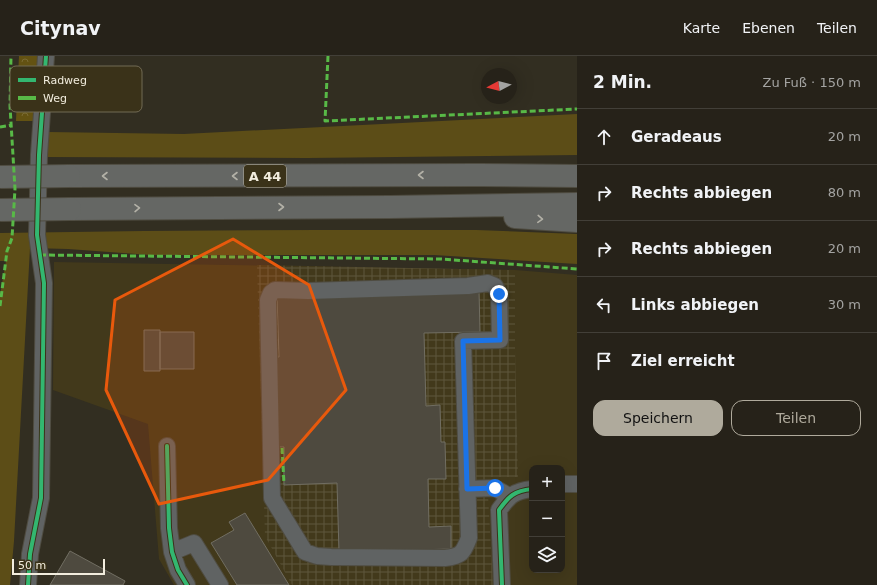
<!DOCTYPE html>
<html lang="de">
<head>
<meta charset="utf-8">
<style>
	:root { --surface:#262219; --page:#2e2a22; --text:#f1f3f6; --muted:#a4a4a2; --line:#423f38; --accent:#afaa9c }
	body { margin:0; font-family:"DejaVu Sans",sans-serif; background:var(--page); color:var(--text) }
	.controls { position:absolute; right:12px; bottom:12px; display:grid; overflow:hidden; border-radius:8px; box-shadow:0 4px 16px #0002 }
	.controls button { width:36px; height:36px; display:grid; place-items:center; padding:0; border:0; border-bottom:1px solid var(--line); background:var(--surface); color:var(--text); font:20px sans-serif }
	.compass { position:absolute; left:481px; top:12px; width:36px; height:36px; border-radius:50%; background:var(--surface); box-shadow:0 4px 16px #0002; rotate:263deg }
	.scale { position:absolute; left:12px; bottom:10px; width:93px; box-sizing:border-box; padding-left:4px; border:2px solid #f2edde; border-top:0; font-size:11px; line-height:14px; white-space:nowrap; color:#f2edde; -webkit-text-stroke:3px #3a3219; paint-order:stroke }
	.stop { position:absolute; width:12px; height:12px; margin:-9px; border:3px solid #1a73e8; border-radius:50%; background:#fff }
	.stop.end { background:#1a73e8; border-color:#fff; box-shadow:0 1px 4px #0008 }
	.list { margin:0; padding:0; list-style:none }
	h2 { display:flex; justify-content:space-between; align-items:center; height:52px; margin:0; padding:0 16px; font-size:17px }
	h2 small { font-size:13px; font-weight:400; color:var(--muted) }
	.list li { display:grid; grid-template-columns:26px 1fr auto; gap:12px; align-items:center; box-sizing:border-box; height:56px; padding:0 16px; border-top:1px solid var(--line) }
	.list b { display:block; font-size:15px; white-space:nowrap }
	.list em { font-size:13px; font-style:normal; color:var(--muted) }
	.actions { display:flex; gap:8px; padding:12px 16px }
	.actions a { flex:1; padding:9px 0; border:1px solid var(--accent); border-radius:12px; text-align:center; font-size:14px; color:var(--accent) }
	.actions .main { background:var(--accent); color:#111 }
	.icon { flex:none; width:22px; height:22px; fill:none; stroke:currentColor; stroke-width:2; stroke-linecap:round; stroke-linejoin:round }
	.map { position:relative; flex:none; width:577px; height:529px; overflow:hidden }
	header { display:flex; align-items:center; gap:24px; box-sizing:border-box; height:56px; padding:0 20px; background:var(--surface); border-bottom:1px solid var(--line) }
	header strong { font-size:19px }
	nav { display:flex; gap:22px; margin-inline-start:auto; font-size:14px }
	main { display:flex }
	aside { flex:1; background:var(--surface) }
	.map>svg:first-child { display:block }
	.built { fill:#42391b; fill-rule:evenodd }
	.industrial { fill:url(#industrial-grid) }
	.grass { fill:#5c4d17 }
	.forest { fill:url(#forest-crowns) }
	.building { fill:#4e4a3f; stroke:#716e62 }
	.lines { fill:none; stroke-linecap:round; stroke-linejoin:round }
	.minor-casing { stroke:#4f4c41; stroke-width:18 }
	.highway-casing { stroke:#4f4c41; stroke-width:24 }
	.minor { stroke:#606363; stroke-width:16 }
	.highway { stroke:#656764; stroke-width:22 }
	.highway-bridge-casing { stroke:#4f4c41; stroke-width:24; stroke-linecap:butt }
	.highway-bridge { stroke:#656764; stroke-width:22 }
	.quiet { stroke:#58b947; stroke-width:3; stroke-dasharray:6 3; stroke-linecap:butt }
	.cycleway-casing { stroke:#3a3219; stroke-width:6 }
	.cycleway { stroke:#33b770; stroke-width:4 }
	.oneway { stroke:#b3b1a7 }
	.route { stroke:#1a73e8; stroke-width:5 }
	.marked { fill:#e8590c; fill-opacity:0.2; stroke:#e8590c; stroke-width:3; stroke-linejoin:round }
	.labels { text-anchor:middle; stroke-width:3; stroke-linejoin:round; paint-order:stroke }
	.shield { fill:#3a3219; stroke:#bbb5a3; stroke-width:1 }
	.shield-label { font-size:13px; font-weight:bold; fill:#f2edde }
	.key { fill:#3a3219; stroke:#716a54; stroke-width:1 }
	.key-label { font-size:11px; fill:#f2edde }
</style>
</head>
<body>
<header>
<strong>Citynav</strong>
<nav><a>Karte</a><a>Ebenen</a><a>Teilen</a></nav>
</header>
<main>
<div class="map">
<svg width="577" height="529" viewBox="0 0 577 529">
	<defs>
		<pattern id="industrial-grid" width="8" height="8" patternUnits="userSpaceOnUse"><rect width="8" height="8" fill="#42391b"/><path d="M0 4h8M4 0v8" fill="none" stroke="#5e563c"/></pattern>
		<pattern id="forest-crowns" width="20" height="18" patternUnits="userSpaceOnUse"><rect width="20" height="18" fill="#635212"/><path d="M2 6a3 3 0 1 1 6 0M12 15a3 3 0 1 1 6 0" fill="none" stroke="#7a6b34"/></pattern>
	</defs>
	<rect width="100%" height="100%" fill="#322e21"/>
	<path class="built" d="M54 206 515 214 577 219V529H174L159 503 148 368 53 334ZM532 412H562V514H532Z"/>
	<path class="industrial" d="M257 209 515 214V295L518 421H487L493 529H292L265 480Z"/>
	<path class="grass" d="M577 58V99L307 102 43 101 48 76 184 78Z
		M318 174H476L577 178V208L434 199H150L68 193 30 192 14 485 10 529H0V239L6 205H0V177L144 175Z"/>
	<path class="forest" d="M19 0H41L37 65H16Z"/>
	<path class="building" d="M479 234 480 276 424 277 426 350 440 349 441 386H445L446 423H428L429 471 451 470V493L339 496 337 427 284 429V391H278L276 301H279L277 240Z
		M144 274H160V315H144Z
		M160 276H194V313H160Z
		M245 457 289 529H237L211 487 234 474 229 466Z
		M70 495 125 525 123 529H50Z"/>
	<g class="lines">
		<defs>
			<path id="minor" d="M488 227 495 230 499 238 500 284 463 285 469 482C463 497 462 500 445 502L331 501 317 500 305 496 272 442 268 244 271 237 275 234 308 235 468 230Z
				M167 390 169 472 172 496 178 514 187 529
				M562 428H577
				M467 433 495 432 509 440
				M172 496 194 487 220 529
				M28 529 30 498 41 442 44 227 37 179 39 99 46 0
				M502 529 499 454C509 440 514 435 532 433"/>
			<path id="highway" d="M69 120 481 119 577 120
				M70 153 390 151 577 148
				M515 161 577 165"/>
		</defs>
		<use href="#minor" class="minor-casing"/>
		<use href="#highway" class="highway-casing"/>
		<use href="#minor" class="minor"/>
		<use href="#highway" class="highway"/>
		<defs>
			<path id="highway-bridge" d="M0 121 69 120
				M0 154 70 153"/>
		</defs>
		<use href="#highway-bridge" class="highway-bridge-casing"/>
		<use href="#highway-bridge" class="highway-bridge"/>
		<path class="quiet" d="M328 0 325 65 577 53
			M0 71 12 69
			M40 199 441 203 577 213
			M0 250 7 195 12 182 15 133 10 50 11 0
			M282 392 284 428"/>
		<defs>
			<path id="cycleway" d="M167 390 169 472 172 496 178 514 187 529
				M28 529 30 498 41 442 44 227 37 179 39 99 46 0
				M502 529 499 454C509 440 514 435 532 433"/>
		</defs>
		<use href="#cycleway" class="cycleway-casing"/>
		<use href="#cycleway" class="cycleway"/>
	</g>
	<defs><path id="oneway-chevron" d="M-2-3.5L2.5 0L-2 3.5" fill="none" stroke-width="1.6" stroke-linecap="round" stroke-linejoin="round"/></defs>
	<g class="oneway">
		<use href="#oneway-chevron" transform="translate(421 119) rotate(180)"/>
		<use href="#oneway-chevron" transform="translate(105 120) rotate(180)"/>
		<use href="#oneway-chevron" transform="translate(235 120) rotate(180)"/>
		<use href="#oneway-chevron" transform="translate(281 151)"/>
		<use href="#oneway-chevron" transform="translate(137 152) rotate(-1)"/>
		<use href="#oneway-chevron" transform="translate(540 163) rotate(3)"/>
	</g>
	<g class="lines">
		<path class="route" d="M495 432 467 433 463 285 500 284 499 238"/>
	</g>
	<path class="marked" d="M233 183 309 229 346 334 268 424 159 448 106 334 115 244Z"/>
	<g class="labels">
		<rect class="shield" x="244" y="109" width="42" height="22" rx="3"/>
		<g class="shield-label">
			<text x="265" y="125">A 44</text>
		</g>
	</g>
	<rect x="10" y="10" width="132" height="46" rx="6" class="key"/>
	<rect x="18" y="22" width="18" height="4" fill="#33b770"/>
	<rect x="18" y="40" width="18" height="4" fill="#58b947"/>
	<g class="key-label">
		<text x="43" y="28">Radweg</text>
		<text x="43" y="46">Weg</text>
	</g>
</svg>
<div class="controls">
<button>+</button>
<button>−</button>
<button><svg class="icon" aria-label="layers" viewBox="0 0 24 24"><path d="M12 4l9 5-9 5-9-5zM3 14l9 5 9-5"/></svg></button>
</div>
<svg class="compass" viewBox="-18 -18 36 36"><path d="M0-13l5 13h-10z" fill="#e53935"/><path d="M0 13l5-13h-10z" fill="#a4a4a2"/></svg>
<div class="scale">50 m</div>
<div class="stop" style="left:495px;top:432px"></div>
<div class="stop end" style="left:499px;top:238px"></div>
</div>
<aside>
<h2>2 Min.<small>Zu Fuß · 150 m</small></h2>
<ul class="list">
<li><svg class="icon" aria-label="ahead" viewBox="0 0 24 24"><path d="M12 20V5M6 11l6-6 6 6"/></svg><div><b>Geradeaus</b></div><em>20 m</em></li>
<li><svg class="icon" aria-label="right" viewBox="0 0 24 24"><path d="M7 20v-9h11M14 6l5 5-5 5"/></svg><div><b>Rechts abbiegen</b></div><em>80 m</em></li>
<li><svg class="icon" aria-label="right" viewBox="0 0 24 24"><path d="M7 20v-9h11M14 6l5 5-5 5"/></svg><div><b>Rechts abbiegen</b></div><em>20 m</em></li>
<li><svg class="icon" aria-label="left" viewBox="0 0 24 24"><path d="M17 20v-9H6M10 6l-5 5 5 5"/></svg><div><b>Links abbiegen</b></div><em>30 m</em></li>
<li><svg class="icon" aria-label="arrive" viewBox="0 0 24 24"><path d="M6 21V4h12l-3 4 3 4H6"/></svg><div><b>Ziel erreicht</b></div></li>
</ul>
<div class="actions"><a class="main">Speichern</a><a>Teilen</a></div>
</aside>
</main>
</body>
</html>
